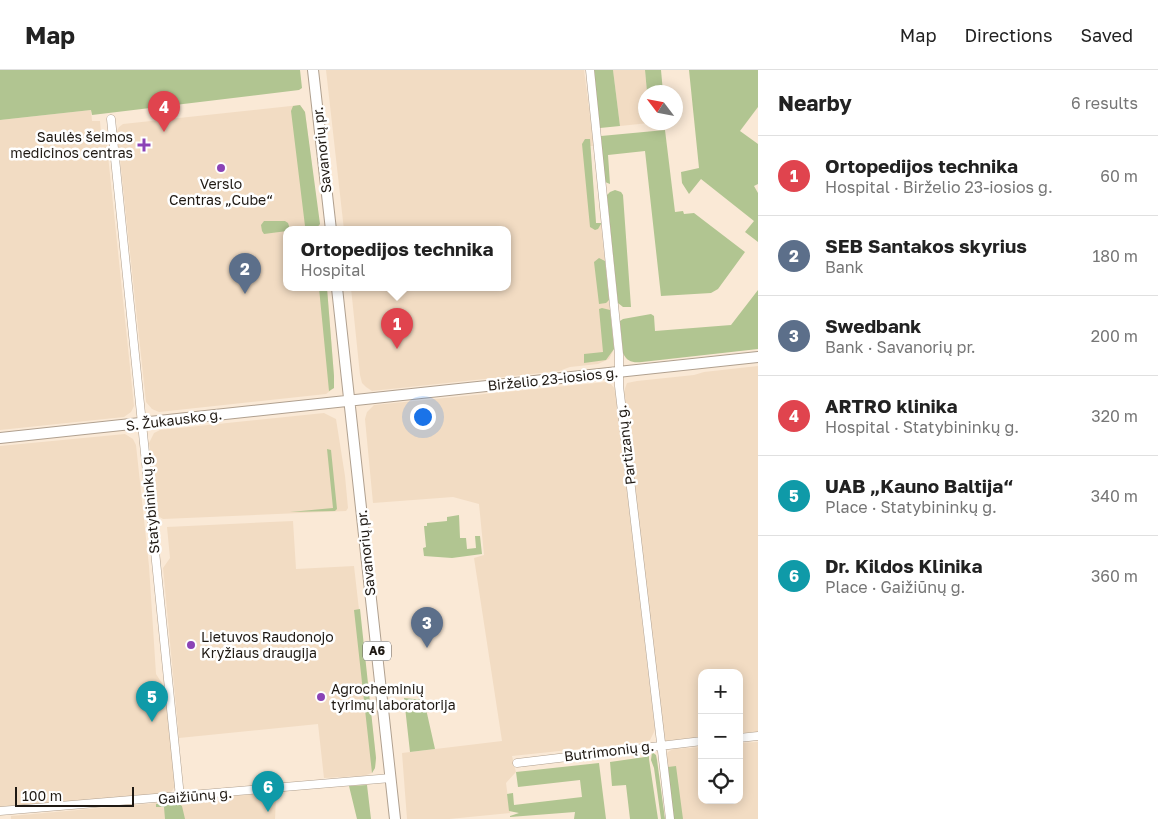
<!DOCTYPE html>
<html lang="en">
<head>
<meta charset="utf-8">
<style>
	:root { --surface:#fff; --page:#f6f6f6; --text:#222; --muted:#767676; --line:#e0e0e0; --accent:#111827 }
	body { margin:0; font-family:"Golos Text",sans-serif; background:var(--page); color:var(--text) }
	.controls { position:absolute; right:15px; bottom:15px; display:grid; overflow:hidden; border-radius:10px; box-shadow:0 2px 12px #0003 }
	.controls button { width:45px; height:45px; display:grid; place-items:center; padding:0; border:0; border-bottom:1px solid var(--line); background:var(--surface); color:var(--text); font:25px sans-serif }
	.compass { position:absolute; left:638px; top:15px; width:45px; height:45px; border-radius:50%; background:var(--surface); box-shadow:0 2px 12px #0003; rotate:302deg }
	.scale { position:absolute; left:15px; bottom:12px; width:119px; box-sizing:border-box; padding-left:5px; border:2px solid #1f1913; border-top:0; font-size:14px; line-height:18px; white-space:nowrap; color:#1f1913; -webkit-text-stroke:4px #fff; paint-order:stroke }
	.you { position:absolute; left:422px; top:346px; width:18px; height:18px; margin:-12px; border:4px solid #fff; border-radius:50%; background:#1a73e8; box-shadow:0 0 0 8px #1a73e833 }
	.badge { display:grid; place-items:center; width:32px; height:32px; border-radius:50%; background:var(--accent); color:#fff; font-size:16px; font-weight:700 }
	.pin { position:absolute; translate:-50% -41px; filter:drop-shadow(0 1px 2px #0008) }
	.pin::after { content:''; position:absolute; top:26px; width:18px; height:15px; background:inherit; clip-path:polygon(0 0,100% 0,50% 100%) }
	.popup { position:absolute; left:283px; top:156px; width:228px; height:65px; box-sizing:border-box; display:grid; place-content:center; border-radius:10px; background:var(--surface); filter:drop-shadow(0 1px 4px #0005); font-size:16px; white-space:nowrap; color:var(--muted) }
	.popup b { font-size:19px; color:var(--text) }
	.popup::after { content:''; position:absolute; left:50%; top:100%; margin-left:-10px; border:10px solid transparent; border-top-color:var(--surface) }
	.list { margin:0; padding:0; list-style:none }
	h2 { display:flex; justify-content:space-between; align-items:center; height:65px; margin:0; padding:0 20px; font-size:21px }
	h2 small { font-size:16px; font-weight:400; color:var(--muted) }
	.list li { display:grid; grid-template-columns:32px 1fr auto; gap:15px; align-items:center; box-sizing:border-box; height:80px; padding:0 20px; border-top:1px solid var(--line) }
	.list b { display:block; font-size:19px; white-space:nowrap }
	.list p { margin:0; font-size:16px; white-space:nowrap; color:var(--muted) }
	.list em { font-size:16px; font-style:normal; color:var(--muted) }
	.icon { flex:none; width:28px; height:28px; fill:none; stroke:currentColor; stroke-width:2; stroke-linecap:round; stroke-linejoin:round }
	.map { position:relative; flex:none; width:758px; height:749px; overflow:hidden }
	header { display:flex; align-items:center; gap:30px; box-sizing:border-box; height:70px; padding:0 25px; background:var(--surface); border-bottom:1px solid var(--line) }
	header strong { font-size:24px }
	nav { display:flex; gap:28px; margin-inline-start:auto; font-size:18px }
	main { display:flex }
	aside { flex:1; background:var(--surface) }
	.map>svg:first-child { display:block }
	.built { fill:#f2dcc3 }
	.green { fill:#b1c591 }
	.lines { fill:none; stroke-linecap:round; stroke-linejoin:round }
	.minor-casing { stroke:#b0a08f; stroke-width:9 }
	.major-casing { stroke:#b0a08f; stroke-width:12 }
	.minor { stroke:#fff; stroke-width:8 }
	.major { stroke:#fff; stroke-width:10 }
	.poi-dot { fill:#8b43b6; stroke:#fff; stroke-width:2 }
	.labels { text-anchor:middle; stroke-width:5; stroke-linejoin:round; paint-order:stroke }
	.shield { fill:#fff; stroke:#625e5a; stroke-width:1 }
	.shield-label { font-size:12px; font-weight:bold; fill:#1f1913 }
	.poi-label { font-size:14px; fill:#1f1913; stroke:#fff; text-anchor:start }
	.street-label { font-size:14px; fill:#1f1913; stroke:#fff }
</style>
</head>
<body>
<header>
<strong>Map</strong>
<nav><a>Map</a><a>Directions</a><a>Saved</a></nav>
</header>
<main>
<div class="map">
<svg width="758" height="749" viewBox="0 0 758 749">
	<rect width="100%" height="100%" fill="#fae9d6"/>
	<path class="built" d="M326 0H584L594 76H590L596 153H601V154L614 279 609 289 598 294 570 297 559 301 372 321 366 317 362 313 360 305 351 218H507V160H344Z
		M613 0H645L647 22 646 52 649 53 620 56Z
		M300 35 305 42 320 160H287V218H327L334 306V318L326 324 159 342 152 339 146 332 117 61 119 57 123 54Z
		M91 40 92 51H100L101 63 106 66 134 336 131 342 124 347 0 360V50Z
		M758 296V662L739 663V603H702V667L666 671 664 669 624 321 627 313 637 311 694 305 704 302Z
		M606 312 610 313 615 319 655 660 650 670 645 672 512 686 516 702 506 713 510 743 449 749H407L402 683 502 671 474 488 484 485 479 434 453 427 373 433 365 349 367 342 374 335Z
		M324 343 336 349 345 406 348 438 346 441 163 449 156 445 149 373 154 363 160 360Z
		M125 364 133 369 136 375 149 496 156 604 165 618 175 716 172 721 165 724 0 737V376Z
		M293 451 296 499 354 496 376 688 375 698 372 703 363 706 324 708 318 654 179 668 163 498 170 488 167 457Z
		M758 672V749H674L666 686 668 682 673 679 702 677V730H739V673Z
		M266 723 269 728H276L275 749H11V746Z"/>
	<path class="green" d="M0 0H300L302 18 299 20 92 45 91 40 0 50Z
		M594 0H613L620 56 600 58Z
		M645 0H661L663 22H647Z
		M689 0H758V37L740 61 758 74V114L754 116 758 123V172L745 162 754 151 701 109 689 124 682 113 681 102 699 98Z
		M300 35 305 42 320 154 315 160H307L305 156 291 41 293 36Z
		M665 60 675 142 683 141 684 144 694 143 745 182 718 219 711 223 661 226 645 81 608 85 610 114 605 112 601 66Z
		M585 69H590L596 153H601V154L598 159 595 160 590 157 582 74Z
		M615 120 621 122 623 125 631 237H623L618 233 607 125 610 122Z
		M264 151H285L288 153 290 159 287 161 264 164 262 161 261 155Z
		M599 188 605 191 609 230 606 233 599 234 594 192Z
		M319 218H327L334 306V318L329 321Z
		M758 220V279L642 292C633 293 627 292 623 283L620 251 623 249 651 244 654 246 655 261 731 255Z
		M602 238 610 240 614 279 606 290 584 293V284L603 282 599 239Z
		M327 379 331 380 337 439 335 441 290 442 333 438Z
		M459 445 460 468H466L467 479 476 478 475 466H480L482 484 452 488 424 486 423 478 426 477 424 456H427V453L447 451V447Z
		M360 539 376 688 375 698 372 703 354 540Z
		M404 628 424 630 435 679 410 682Z
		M647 681H649V689L658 749H630L626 715 612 716 610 692 645 687Z
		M652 682 656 685 657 690 665 749H661L654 698 651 690Z
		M599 693 606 749H574L575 742 510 747V746L519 743 509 741 507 724 513 723 514 735 582 727 580 710 518 717 516 702Z
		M676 696 683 749H674L668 697Z
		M367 715 371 749H357L349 716Z
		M175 732 182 736 185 749H165L164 737H156V734Z"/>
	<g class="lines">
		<defs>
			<path id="minor" d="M590 0 619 284V316L670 749
				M111 49 180 727
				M739 668 758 666
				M517 693 702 671
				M0 741 391 708"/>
			<path id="major" d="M313 0 331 160
				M337 218 395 749
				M0 368 758 287"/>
		</defs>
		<use href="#minor" class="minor-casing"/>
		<use href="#major" class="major-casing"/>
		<use href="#minor" class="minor"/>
		<use href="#major" class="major"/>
	</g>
	<g class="poi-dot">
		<path d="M141.5 67.5h5v5h5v5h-5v5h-5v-5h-5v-5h5z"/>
		<circle cx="221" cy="98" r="5"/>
		<circle cx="191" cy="575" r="5"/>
		<circle cx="321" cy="627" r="5"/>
	</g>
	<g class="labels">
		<rect class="shield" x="363" y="571.5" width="28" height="19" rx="4"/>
		<g class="shield-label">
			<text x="377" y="585">A6</text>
		</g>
		<g class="poi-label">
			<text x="133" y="72" text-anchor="end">Saulės šeimos<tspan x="133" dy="16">medicinos centras</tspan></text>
			<text x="221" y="119" text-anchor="middle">Verslo<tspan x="221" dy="16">Centras „Cube“</tspan></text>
			<text x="201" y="572">Lietuvos Raudonojo<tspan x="201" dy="16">Kryžiaus draugija</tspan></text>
			<text x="331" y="624">Agrocheminių<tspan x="331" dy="16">tyrimų laboratorija</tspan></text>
		</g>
		<g class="street-label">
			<text transform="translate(322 80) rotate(-96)" y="5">Savanorių pr.</text>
			<text transform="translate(553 309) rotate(-6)" y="5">Birželio 23-iosios g.</text>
			<text transform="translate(174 350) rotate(-7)" y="5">S. Žukausko g.</text>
			<text transform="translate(626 375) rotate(-97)" y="5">Partizanų g.</text>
			<text transform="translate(150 433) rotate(-95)" y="5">Statybininkų g.</text>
			<text transform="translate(366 483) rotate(-96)" y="5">Savanorių pr.</text>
			<text transform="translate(609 681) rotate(-7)" y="5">Butrimonių g.</text>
			<text transform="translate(195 726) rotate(-5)" y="5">Gaižiūnų g.</text>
		</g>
	</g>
</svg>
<div class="controls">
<button>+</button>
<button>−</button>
<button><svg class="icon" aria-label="locate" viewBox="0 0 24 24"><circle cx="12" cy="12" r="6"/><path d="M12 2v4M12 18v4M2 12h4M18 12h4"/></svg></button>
</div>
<svg class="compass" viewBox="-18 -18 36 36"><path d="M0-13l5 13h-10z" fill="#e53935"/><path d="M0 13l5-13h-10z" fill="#767676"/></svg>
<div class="scale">100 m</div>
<div class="you"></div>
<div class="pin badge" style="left:397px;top:279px;background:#e0444e">1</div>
<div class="popup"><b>Ortopedijos technika</b>Hospital</div>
<div class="pin badge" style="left:245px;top:224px;background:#5c6f8a">2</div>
<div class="pin badge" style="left:427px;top:578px;background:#5c6f8a">3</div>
<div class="pin badge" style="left:164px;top:62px;background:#e0444e">4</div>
<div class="pin badge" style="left:152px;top:652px;background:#0f9aa8">5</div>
<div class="pin badge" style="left:268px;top:742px;background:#0f9aa8">6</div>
</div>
<aside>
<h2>Nearby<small>6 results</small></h2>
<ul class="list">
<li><span class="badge" style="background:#e0444e">1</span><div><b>Ortopedijos technika</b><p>Hospital · Birželio 23-iosios g.</p></div><em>60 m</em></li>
<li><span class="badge" style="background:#5c6f8a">2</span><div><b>SEB Santakos skyrius</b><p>Bank</p></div><em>180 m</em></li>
<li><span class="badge" style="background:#5c6f8a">3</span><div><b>Swedbank</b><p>Bank · Savanorių pr.</p></div><em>200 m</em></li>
<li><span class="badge" style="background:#e0444e">4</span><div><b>ARTRO klinika</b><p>Hospital · Statybininkų g.</p></div><em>320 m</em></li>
<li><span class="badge" style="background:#0f9aa8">5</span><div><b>UAB „Kauno Baltija“</b><p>Place · Statybininkų g.</p></div><em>340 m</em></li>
<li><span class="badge" style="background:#0f9aa8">6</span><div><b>Dr. Kildos Klinika</b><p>Place · Gaižiūnų g.</p></div><em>360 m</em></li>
</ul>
</aside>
</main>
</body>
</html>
